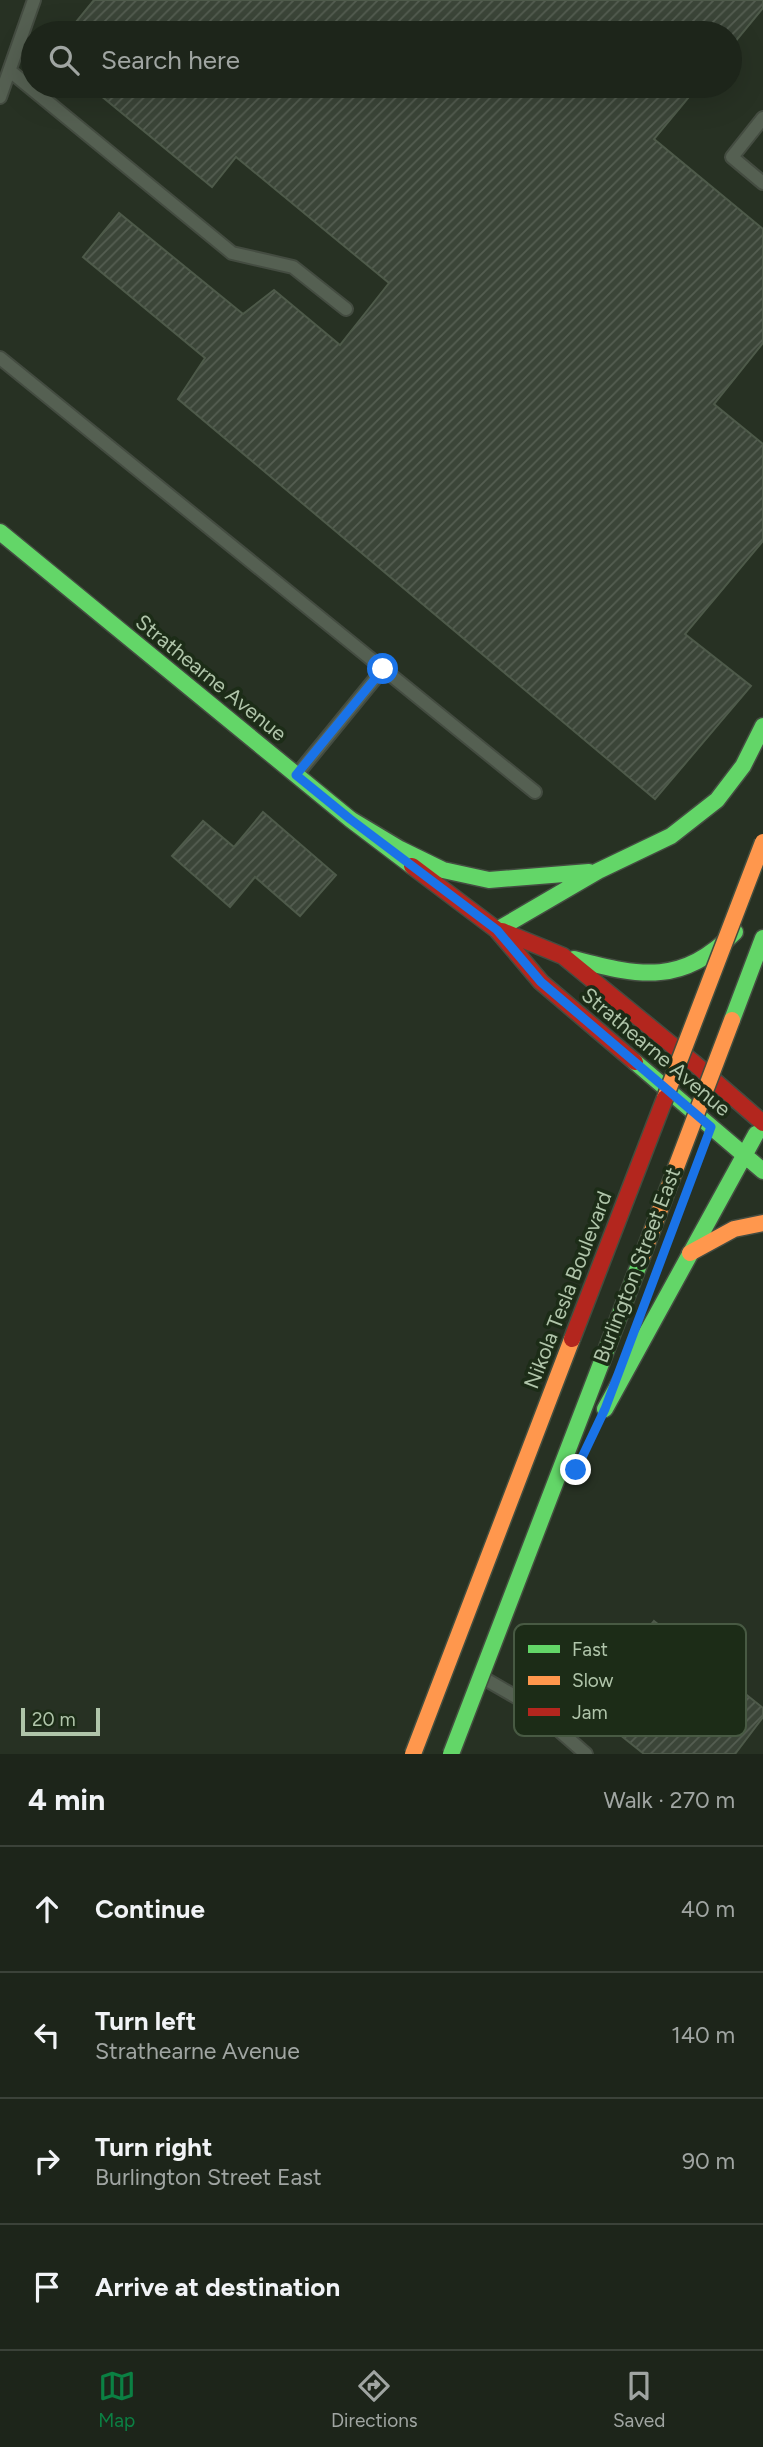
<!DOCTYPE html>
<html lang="en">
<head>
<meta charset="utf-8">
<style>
	:root { --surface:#1d251a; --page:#252d23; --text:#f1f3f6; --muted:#a0a5a2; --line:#3b4239; --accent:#0b8043 }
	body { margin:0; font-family:Figtree,sans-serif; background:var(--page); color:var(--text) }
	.scale { position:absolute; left:21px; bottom:18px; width:79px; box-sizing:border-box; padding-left:7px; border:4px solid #b0c5aa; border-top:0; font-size:19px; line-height:24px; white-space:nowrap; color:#b0c5aa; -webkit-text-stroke:5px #1c2c17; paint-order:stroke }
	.stop { position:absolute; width:21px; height:21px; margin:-16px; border:5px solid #1a73e8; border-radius:50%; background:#fff }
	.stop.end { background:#1a73e8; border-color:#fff; box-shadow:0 2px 7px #0008 }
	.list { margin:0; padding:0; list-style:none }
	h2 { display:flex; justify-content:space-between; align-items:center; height:91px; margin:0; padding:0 28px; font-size:30px }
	h2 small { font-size:23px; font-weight:400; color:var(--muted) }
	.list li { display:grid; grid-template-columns:46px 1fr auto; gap:21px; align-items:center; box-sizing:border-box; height:126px; padding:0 28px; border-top:2px solid var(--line) }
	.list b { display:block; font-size:26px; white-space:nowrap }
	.list p { margin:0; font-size:23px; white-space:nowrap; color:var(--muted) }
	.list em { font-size:23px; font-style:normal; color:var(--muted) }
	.icon { flex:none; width:38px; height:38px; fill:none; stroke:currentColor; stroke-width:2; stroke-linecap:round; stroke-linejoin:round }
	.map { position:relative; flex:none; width:763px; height:1754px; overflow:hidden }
	.search { position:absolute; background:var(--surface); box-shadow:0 7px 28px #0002; left:21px; right:21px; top:21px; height:77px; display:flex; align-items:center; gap:18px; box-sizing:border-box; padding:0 24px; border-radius:38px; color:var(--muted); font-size:26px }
	.sheet { height:595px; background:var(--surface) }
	nav { display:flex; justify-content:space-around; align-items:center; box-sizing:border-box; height:98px; border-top:2px solid var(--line); background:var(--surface); font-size:19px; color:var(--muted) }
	nav a { display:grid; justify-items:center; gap:4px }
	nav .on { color:var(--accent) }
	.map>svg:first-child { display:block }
	.building { fill:url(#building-hatch); stroke:#4e5a4a; stroke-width:2 }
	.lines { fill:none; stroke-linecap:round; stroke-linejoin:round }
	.lane-casing { stroke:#444c41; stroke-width:16 }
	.fast-casing { stroke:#444c41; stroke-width:19 }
	.slow-casing { stroke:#444c41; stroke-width:19 }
	.jam-casing { stroke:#444c41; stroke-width:19 }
	.lane { stroke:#556052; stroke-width:12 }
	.fast { stroke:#63d668; stroke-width:16 }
	.slow { stroke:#ff974d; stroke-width:16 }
	.jam { stroke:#b3261e; stroke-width:16 }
	.fast-bridge-casing { stroke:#434e3f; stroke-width:19; stroke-linecap:butt }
	.slow-bridge-casing { stroke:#434e3f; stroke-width:19; stroke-linecap:butt }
	.jam-bridge-casing { stroke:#434e3f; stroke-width:19; stroke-linecap:butt }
	.fast-bridge { stroke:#63d668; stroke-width:16 }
	.slow-bridge { stroke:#ff974d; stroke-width:16 }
	.jam-bridge { stroke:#b3261e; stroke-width:16 }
	.route { stroke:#1a73e8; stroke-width:9 }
	.labels { text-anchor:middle; stroke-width:7; stroke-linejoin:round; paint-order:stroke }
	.street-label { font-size:21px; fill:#b0c5aa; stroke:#1c2c17 }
	.key { fill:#1c2c17; stroke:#485a43; stroke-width:2 }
	.key-label { font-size:19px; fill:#b0c5aa }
</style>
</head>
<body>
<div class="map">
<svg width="763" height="1754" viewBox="0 0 763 1754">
	<defs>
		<pattern id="building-hatch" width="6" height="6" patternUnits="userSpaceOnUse" patternTransform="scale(1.75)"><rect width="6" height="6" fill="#3b4538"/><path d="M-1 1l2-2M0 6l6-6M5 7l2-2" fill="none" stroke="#555e52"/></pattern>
	</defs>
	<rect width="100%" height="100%" fill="#273123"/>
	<path class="building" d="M94 0H763V8L730 48V33H67Z
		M89 86H698L654 139 763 229V343L714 404 763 444V541L685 634 751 686 655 799 178 399 205 358 83 257 119 213 243 314 274 290 340 345 389 283 236 157 212 187Z
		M263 812 336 875 300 916 255 877 230 907 172 856 203 821 234 847Z
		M654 1621 763 1708V1717L735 1754H644L584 1706Z"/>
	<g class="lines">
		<defs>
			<path id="lane" d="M10 71 232 253 293 267 346 309
				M0 97 34 0
				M763 118 732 157 763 183
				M0 358 535 792
				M299 772 383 669
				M485 1679 530 1705 586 1754"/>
			<path id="fast" d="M0 532 350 819 412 866
				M350 819 400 849 443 870 489 880 589 872
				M497 930 598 871 671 836 717 800 743 766 763 726
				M574 959C642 977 682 985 735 932
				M732 1020 763 938
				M635 1062 763 1171
				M605 1409 756 1134"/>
			<path id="slow" d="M690 1253 734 1229 763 1223"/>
			<path id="jam" d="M412 866 497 930 541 982 635 1062
				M502 931 563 956 694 1063 763 1123
				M762 1122 763 1121"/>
		</defs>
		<use href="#lane" class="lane-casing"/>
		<use href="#fast" class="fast-casing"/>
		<use href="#slow" class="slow-casing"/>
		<use href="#jam" class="jam-casing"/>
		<use href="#lane" class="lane"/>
		<use href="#fast" class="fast"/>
		<use href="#slow" class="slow"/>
		<use href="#jam" class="jam"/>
		<defs>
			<path id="fast-bridge" d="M451 1754 642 1257"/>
			<path id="slow-bridge" d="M665 1098 763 842
				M642 1257 732 1020
				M413 1754 572 1339"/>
			<path id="jam-bridge" d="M572 1339 665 1098"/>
		</defs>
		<use href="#fast-bridge" class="fast-bridge-casing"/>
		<use href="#slow-bridge" class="slow-bridge-casing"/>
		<use href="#jam-bridge" class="jam-bridge-casing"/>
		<use href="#fast-bridge" class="fast-bridge"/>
		<use href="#slow-bridge" class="slow-bridge"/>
		<use href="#jam-bridge" class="jam-bridge"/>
	</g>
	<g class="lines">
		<path class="route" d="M383 669 296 775 350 819 497 930 541 982 711 1127 605 1409 576 1470"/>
	</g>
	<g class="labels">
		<g class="street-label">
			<text transform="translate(211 678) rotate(39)" y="7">Strathearne Avenue</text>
			<text transform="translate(656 1052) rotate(40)" y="7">Strathearne Avenue</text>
			<text transform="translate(637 1265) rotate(-69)" y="7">Burlington Street East</text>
			<text transform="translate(568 1290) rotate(-69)" y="7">Nikola Tesla Boulevard</text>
		</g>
	</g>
	<rect x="514" y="1624" width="232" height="112" rx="10" class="key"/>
	<rect x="528" y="1645" width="32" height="8" fill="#63d668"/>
	<rect x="528" y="1676" width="32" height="9" fill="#ff974d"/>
	<rect x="528" y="1708" width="32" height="8" fill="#b3261e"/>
	<g class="key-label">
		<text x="572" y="1656">Fast</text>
		<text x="572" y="1687">Slow</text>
		<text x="572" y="1719">Jam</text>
	</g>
</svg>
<div class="scale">20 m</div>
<div class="stop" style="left:383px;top:669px"></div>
<div class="stop end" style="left:576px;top:1470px"></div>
<div class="search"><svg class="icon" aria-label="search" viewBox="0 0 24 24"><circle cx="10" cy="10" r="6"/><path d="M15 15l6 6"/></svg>Search here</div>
</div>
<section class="sheet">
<h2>4 min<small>Walk · 270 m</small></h2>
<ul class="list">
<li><svg class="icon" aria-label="ahead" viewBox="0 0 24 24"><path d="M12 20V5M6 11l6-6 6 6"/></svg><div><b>Continue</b></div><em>40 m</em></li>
<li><svg class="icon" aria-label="left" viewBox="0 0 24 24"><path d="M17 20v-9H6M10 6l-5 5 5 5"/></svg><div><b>Turn left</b><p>Strathearne Avenue</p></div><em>140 m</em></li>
<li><svg class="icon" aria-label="right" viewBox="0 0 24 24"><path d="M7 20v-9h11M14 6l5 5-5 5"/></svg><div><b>Turn right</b><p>Burlington Street East</p></div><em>90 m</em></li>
<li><svg class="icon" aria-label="arrive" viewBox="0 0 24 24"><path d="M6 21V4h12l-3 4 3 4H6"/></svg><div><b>Arrive at destination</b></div></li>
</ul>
</section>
<nav>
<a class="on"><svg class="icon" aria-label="map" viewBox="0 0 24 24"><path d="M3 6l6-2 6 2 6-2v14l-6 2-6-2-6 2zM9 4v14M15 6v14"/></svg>Map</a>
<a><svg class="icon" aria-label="directions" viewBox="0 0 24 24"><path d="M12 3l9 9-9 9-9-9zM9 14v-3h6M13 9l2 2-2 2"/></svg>Directions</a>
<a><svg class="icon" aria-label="saved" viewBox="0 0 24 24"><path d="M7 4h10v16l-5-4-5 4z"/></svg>Saved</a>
</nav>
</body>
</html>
